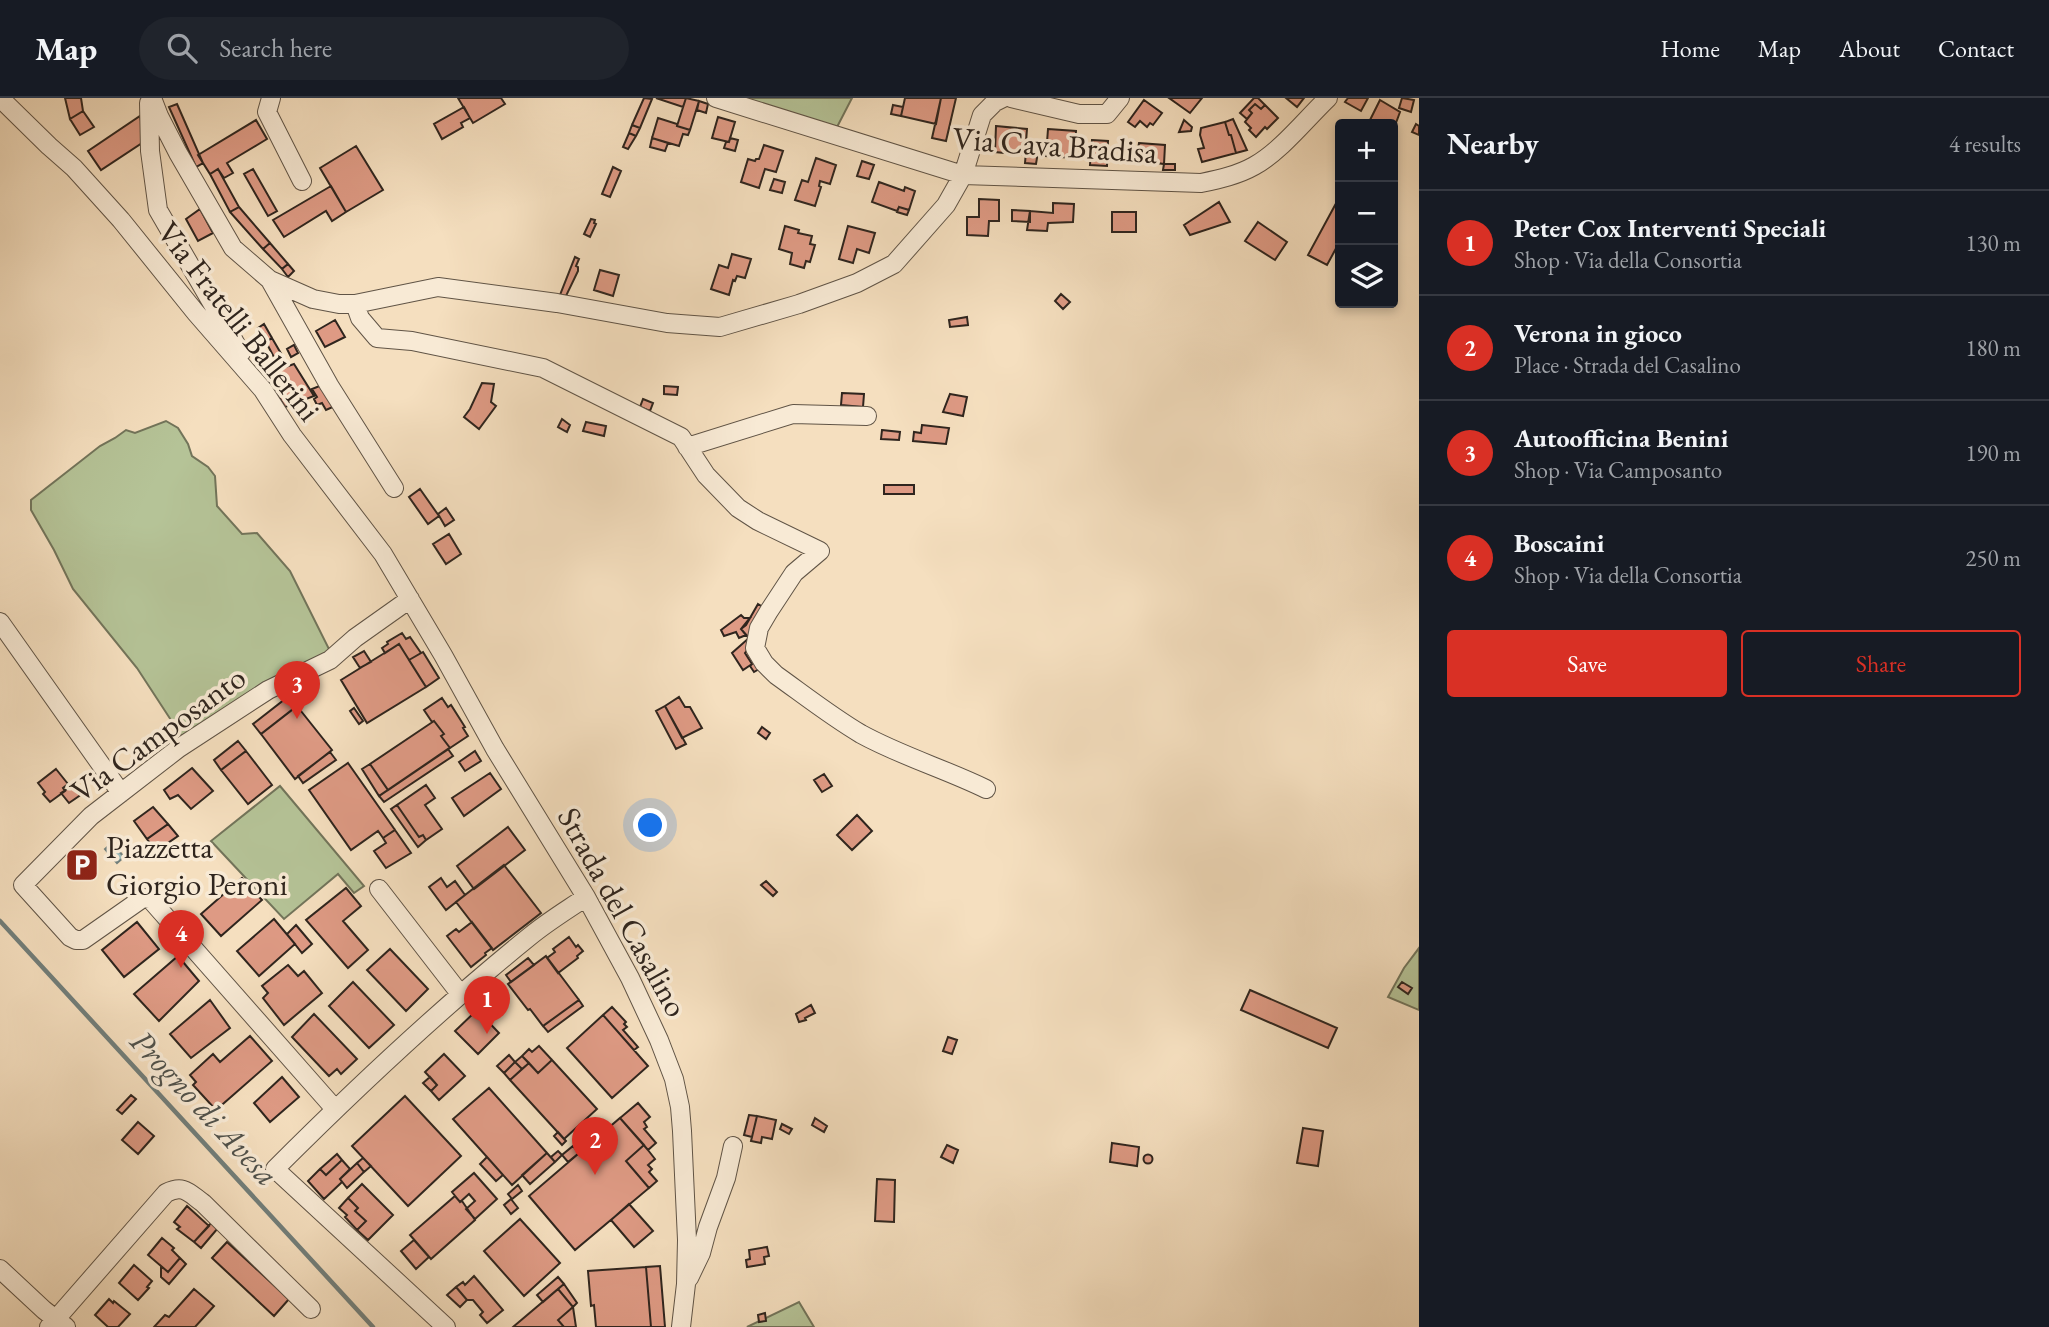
<!DOCTYPE html>
<html lang="en">
<head>
<meta charset="utf-8">
<style>
	:root { --surface:#171b24; --page:#20242c; --text:#f1f3f6; --muted:#9ea1a6; --line:#363941; --accent:#d93025 }
	body { margin:0; font-family:"EB Garamond",serif; background:var(--page); color:var(--text) }
	.controls { position:absolute; right:21px; top:21px; display:grid; overflow:hidden; border-radius:7px; box-shadow:0 4px 10px #0003 }
	.controls button { width:63px; height:63px; display:grid; place-items:center; padding:0; border:0; border-bottom:2px solid var(--line); background:var(--surface); color:var(--text); font:35px sans-serif }
	.you { position:absolute; left:651px; top:728px; width:24px; height:24px; margin:-18px; border:5px solid #fff; border-radius:50%; background:#1a73e8; box-shadow:0 0 0 10px #1a73e833 }
	.badge { display:grid; place-items:center; width:46px; height:46px; border-radius:50%; background:var(--accent); color:#fff; font-size:23px; font-weight:700 }
	.pin { position:absolute; translate:-50% -58px; filter:drop-shadow(0 2px 4px #0008) }
	.pin::after { content:''; position:absolute; top:37px; width:24px; height:21px; background:inherit; clip-path:polygon(0 0,100% 0,50% 100%) }
	.list { margin:0; padding:0; list-style:none }
	h2 { display:flex; justify-content:space-between; align-items:center; height:91px; margin:0; padding:0 28px; font-size:30px }
	h2 small { font-size:23px; font-weight:400; color:var(--muted) }
	.list li { display:grid; grid-template-columns:46px 1fr auto; gap:21px; align-items:center; box-sizing:border-box; height:105px; padding:0 28px; border-top:2px solid var(--line) }
	.list b { display:block; font-size:26px; white-space:nowrap }
	.list p { margin:0; font-size:23px; white-space:nowrap; color:var(--muted) }
	.list em { font-size:23px; font-style:normal; color:var(--muted) }
	.actions { display:flex; gap:14px; padding:21px 28px }
	.actions a { flex:1; padding:16px 0; border:2px solid var(--accent); border-radius:7px; text-align:center; font-size:24px; color:var(--accent) }
	.actions .main { background:var(--accent); color:#fff }
	.icon { flex:none; width:38px; height:38px; fill:none; stroke:currentColor; stroke-width:2; stroke-linecap:round; stroke-linejoin:round }
	.map { position:relative; flex:none; width:1419px; height:1229px; overflow:hidden }
	header { display:flex; align-items:center; gap:42px; box-sizing:border-box; height:98px; padding:0 35px; background:var(--surface); border-bottom:2px solid var(--line) }
	header strong { font-size:33px }
	nav { display:flex; gap:38px; margin-inline-start:auto; font-size:24px }
	.search { width:490px; height:63px; background:var(--page); display:flex; align-items:center; gap:18px; box-sizing:border-box; padding:0 24px; border-radius:38px; color:var(--muted); font-size:26px }
	main { display:flex }
	aside { flex:1; background:var(--surface) }
	.map>svg:first-child { display:block }
	.green { fill:#b5c397; stroke:#72745a; stroke-width:2 }
	.water { fill:#9ebbb9; stroke:#727f7b; stroke-width:2 }
	.lines { fill:none; stroke-linecap:round; stroke-linejoin:round }
	.stream { stroke:#727f7b; stroke-width:4.5 }
	.building { fill:#de9a84; stroke:#2f251e; stroke-width:2 }
	.minor-casing { stroke:#605446; stroke-width:20 }
	.minor { stroke:#f8ead5; stroke-width:18 }
	.labels { text-anchor:middle; stroke-width:7; stroke-linejoin:round; paint-order:stroke }
	.street-label { font-size:32px; fill:#2f251e; stroke:#f8ead5 }
	.poi-label { font-size:32px; fill:#2f251e; stroke:#f8ead5; text-anchor:start }
	.water-label { font-size:33px; font-style:italic; fill:#50524c; stroke:#f8ead5 }
</style>
</head>
<body>
<header>
<strong>Map</strong>
<div class="search"><svg class="icon" aria-label="search" viewBox="0 0 24 24"><circle cx="10" cy="10" r="6"/><path d="M15 15l6 6"/></svg>Search here</div>
<nav><a>Home</a><a>Map</a><a>About</a><a>Contact</a></nav>
</header>
<main>
<div class="map">
<svg width="1419" height="1229" viewBox="0 0 1419 1229">
	<rect width="100%" height="100%" fill="#f5dfbf"/>
	<filter id="stains"><feTurbulence type="fractalNoise" baseFrequency=".00286" numOctaves="4"/><feColorMatrix values="0 0 0 0 .2 0 0 0 0 .09 0 0 0 0 .02 0 0 0 .5 -.17"/></filter>
	<radialGradient id="worn" r=".72"><stop offset=".6" stop-color="#630" stop-opacity="0"/><stop offset="1" stop-color="#630" stop-opacity=".3"/></radialGradient>
	<path class="green" d="M744 0H852L836 31Z
		M166 323 178 330 188 346 192 358 208 369 215 378 217 408 242 436 257 435 290 473 331 555 184 642 137 570 73 491 54 452 31 412V402L100 348 115 340 126 332 135 335Z
		M280 688 364 788 354 795 338 776 284 821 211 743Z
		M1419 850V912L1388 899 1404 870Z
		M799 1204 814 1229H747Z"/>
	<path class="water" d="M112 745 124 759 117 765 105 751Z"/>
	<g class="lines">
		<path class="stream" d="M0 823 373 1229"/>
	</g>
	<path class="building" d="M65 0H81L83 13 70 21Z
		M458 0H501L505 6 473 25Z
		M644 0 652 1 640 30 632 27Z
		M656 0H686L683 9Z
		M686 0 699 3 690 32 677 28Z
		M905 0H941L936 26 901 18Z
		M941 0H956L946 43 932 40Z
		M1169 0H1202L1190 15Z
		M1254 0H1258L1265 7 1261 11 1255 6 1249 12 1252 15 1247 21 1240 15Z
		M1286 0H1304L1297 9Z
		M1348 0H1368L1361 13 1345 4Z
		M1402 0 1414 2 1411 14 1399 10Z
		M1144 2 1162 15 1153 27 1150 25 1147 29 1140 23 1135 29 1128 24Z
		M1380 2 1400 14 1393 33V26H1368Z
		M699 3 708 6 706 15 697 12Z
		M177 6 203 65 196 69 169 9Z
		M1255 6 1261 11 1265 7 1278 20 1267 31 1265 29 1256 39 1249 32 1251 30 1245 24 1252 15 1249 12Z
		M893 7 903 9 901 18 891 16Z
		M464 9 470 20 461 25 463 29 442 41 434 26Z
		M83 13 94 29 80 37 70 21Z
		M140 18 145 43 101 72 88 53Z
		M718 19 735 24 729 44 712 40Z
		M658 20 677 26V28L690 32 688 37 683 36 679 48 652 40Z
		M1233 21 1247 52 1236 55 1231 37H1229L1225 24Z
		M256 22 267 41 227 65 233 75 224 80 218 71 210 76 198 57Z
		M1184 22 1192 29 1191 33 1179 34Z
		M1225 24 1229 37H1231L1236 55 1202 64 1198 51 1204 50 1200 37 1201 30Z
		M1416 26 1419 28V37L1412 34Z
		M632 27 640 30 636 38 629 35Z
		M996 28 1027 31 1025 57 995 54Z
		M1048 31 1076 33 1074 60 1046 58Z
		M629 35 636 38 628 51 623 49Z
		M652 40 668 45 665 53 650 49Z
		M730 40 738 42 735 53 724 50 726 44H729Z
		M1092 42 1108 43 1107 68 1090 67Z
		M1139 45 1165 47 1164 66 1136 62Z
		M764 47 783 53 776 74 765 71 759 90 741 84 748 61 755 63 756 61H759Z
		M356 48 383 92 346 114 320 70Z
		M1026 53 1038 54 1036 66 1025 65Z
		M816 60 836 67 830 86 820 83 819 88 821 89 815 108 795 102 802 82 808 84Z
		M862 63 874 67 869 81 857 78Z
		M1164 66H1175V72H1163Z
		M613 69 621 73 610 99 602 96Z
		M218 71 239 109 230 114 210 76Z
		M253 71 277 113 268 118 244 76Z
		M774 81 785 84 782 95 770 92Z
		M879 84 904 93 905 89 915 93 909 112 899 109 897 113 872 104Z
		M331 88 346 114 332 123 326 113 284 139 273 122Z
		M1340 98V143L1327 167 1308 157Z
		M979 101 999 102V123H989L988 138 967 137V119H979Z
		M1219 104 1230 124 1190 137 1184 127Z
		M1053 105 1074 106 1073 124 1048 125 1047 133 1027 132 1030 113 1053 115Z
		M239 109 270 145 263 151 230 114Z
		M899 109 909 112 907 117 897 114Z
		M200 111 213 135 198 143 186 121Z
		M1012 112 1030 113V124L1012 123Z
		M1112 114H1136V134H1112Z
		M591 121 595 122 594 125 596 126 590 139 584 136Z
		M1258 124 1287 144 1275 162 1245 143Z
		M785 128 799 132 798 135 812 138 810 146 815 147 810 164 806 163 804 170 790 166 792 155 779 151Z
		M848 128 875 135 869 155 857 151 853 165 839 161Z
		M270 145 288 166 282 171 263 151Z
		M732 156 751 161 745 180 737 178 735 183 733 182 729 197 711 191 719 167 728 170Z
		M575 159 579 161 576 168 578 169V173L566 198 560 197Z
		M288 166 294 173 288 179 282 171Z
		M600 172 619 177 613 198 594 192Z
		M1061 196 1070 204 1063 211 1055 203Z
		M967 219 968 227 950 229 949 222Z
		M335 222 345 239 325 249 316 233Z
		M264 226 272 240 266 244 258 230Z
		M272 240 283 259 276 263 266 244Z
		M294 247 298 255 291 259 287 251Z
		M294 266 314 298 285 309 265 276Z
		M482 285 494 286 491 304 496 308 479 331 464 319 470 311Z
		M322 287 335 308 326 312 322 305 317 307 314 301 317 299 312 291Z
		M664 288 678 289 677 297 664 296Z
		M842 295 864 296 863 309 841 307Z
		M950 296 967 299 963 318 943 314Z
		M643 301 653 305 650 313 640 309Z
		M562 321 570 327 567 334 558 329Z
		M586 324 606 328 604 338 583 333Z
		M922 327 949 330 946 346 913 343 914 334 921 335Z
		M882 332 900 334 899 342 881 341Z
		M884 387H914V396H884Z
		M420 391 439 418 428 426 409 399Z
		M446 410 454 422 445 428 438 416Z
		M449 436 461 456 446 466 433 446Z
		M758 506 766 511 752 546 745 555 752 566 743 572 732 555 749 540 741 531 746 527Z
		M741 517 744 520H750L741 531 746 537 739 540 736 534 724 538 721 532Z
		M402 535 406 541 410 539 421 555 409 562 399 546 385 555 382 550 388 546 387 544Z
		M399 546 426 589 367 625 341 582Z
		M751 547 764 568 754 574 750 568 752 566 745 555Z
		M364 553 371 564 360 570 353 559Z
		M423 554 439 580 426 589 409 562Z
		M289 598 297 608 261 636 253 626Z
		M679 599 685 609H690L702 630 682 640 665 608Z
		M442 600 448 609 451 607 465 629 463 630 468 638 450 650 441 638 444 636 434 623 432 624 424 612Z
		M297 608 332 652 295 681 261 636Z
		M665 608 686 646 676 651 656 613Z
		M354 610 363 623 359 626 350 613Z
		M434 623 444 636 441 638 450 650 388 692 370 666Z
		M762 629 770 635 766 641 758 635Z
		M238 643 246 653 221 672 214 662Z
		M448 651 453 658 384 704 379 698Z
		M246 653 272 687 248 706 221 672Z
		M475 653 481 663 465 673 459 664Z
		M330 654 336 662 303 685 298 678Z
		M348 665 395 732 383 740 378 733 351 752 309 692Z
		M370 666 388 692 379 698 362 671Z
		M192 670 213 693 191 711 178 697 170 701 164 692Z
		M56 671 68 686 63 690 65 693 50 704 43 696 45 694 38 685Z
		M490 675 501 691 464 718 452 700Z
		M824 676 832 688 822 694 814 682Z
		M75 686 82 696 69 705 61 695Z
		M426 687 435 700 425 707 442 731 426 742 423 737 419 739 397 707Z
		M397 707 419 739 423 737 426 742 418 749 391 711Z
		M153 709 168 726 147 741 134 723Z
		M857 717 872 733 852 752 837 737Z
		M168 726 178 738 168 745 171 748 159 757 147 741Z
		M508 729 525 752 474 791 457 768Z
		M395 732 411 755 386 770 374 753 386 745 383 740Z
		M504 767 541 815 493 852 456 804Z
		M242 780 262 802 221 838 201 816Z
		M441 780 447 789 455 783 465 797 446 812 429 789Z
		M766 783 777 794 773 798 761 787Z
		M346 790 361 808 343 823 368 852 348 870 306 822Z
		M274 821 295 846 259 878 237 853Z
		M137 824 159 851 124 879 102 852Z
		M472 824 492 850 485 855 486 857 471 869 447 838 456 831 459 834Z
		M296 827 312 846 302 855 287 836Z
		M569 839 576 849 578 847 583 853 577 858 578 860 558 875 547 860 555 854 553 851Z
		M390 851 428 891 406 913 367 872Z
		M178 858 199 883 159 923 134 896Z
		M546 858 579 902 543 928 530 911 528 912 508 886Z
		M528 860 534 867 511 884 506 877Z
		M288 867 298 878 304 873 322 895 284 927 263 900 268 895 262 888Z
		M353 884 394 927 369 950 329 908Z
		M1402 884 1412 890 1408 896 1398 889Z
		M1250 892 1337 930 1328 950 1241 912Z
		M210 902 230 930 191 960 170 936Z
		M579 902 583 908 548 934 543 928Z
		M811 907 815 915 805 920 806 922 799 924 796 916Z
		M612 909 626 924 624 926 627 929 623 932 638 949 634 952 603 917Z
		M477 912 499 935 478 956 455 933Z
		M314 916 357 961 341 976 337 971 329 978 292 939Z
		M603 917 648 968 612 1000 567 950Z
		M250 938 272 963 216 1012 193 987 196 984 190 977 213 956 220 964Z
		M948 939 957 942 952 956 943 953Z
		M539 948 552 962 538 975 522 958 529 951 532 954Z
		M444 956 465 978 439 1002 431 993 437 987 425 974Z
		M509 957 515 964 504 975 497 968Z
		M522 958 529 965 522 971 515 964Z
		M552 962 597 1011 564 1041 510 982 529 965 538 975Z
		M515 964 522 971 510 982 504 975Z
		M282 979 299 999 270 1024 254 1005Z
		M430 979 437 987 431 993 423 985Z
		M489 990 547 1055 512 1087 453 1021Z
		M131 997 136 1001 122 1016 117 1012Z
		M405 998 461 1058 408 1108 352 1048Z
		M638 1005 650 1019 644 1024 647 1029 644 1031 656 1045 648 1052 620 1020Z
		M749 1017 757 1018 752 1039 744 1037Z
		M757 1018 776 1022 772 1041 762 1039 761 1045 751 1043Z
		M620 1020 644 1047 626 1063 649 1090 575 1152 529 1098Z
		M815 1020 827 1028 824 1034 812 1027Z
		M138 1024 154 1038 138 1056 122 1042Z
		M782 1026 792 1031 789 1036 780 1031Z
		M1303 1030 1323 1033 1318 1068 1297 1065Z
		M558 1034 566 1043 562 1047 554 1038Z
		M1112 1045 1139 1049 1137 1068 1110 1064Z
		M644 1047 655 1061 648 1067 652 1071 649 1074 657 1083 649 1090 626 1063Z
		M947 1047 958 1052 953 1065 941 1059Z
		M573 1048 579 1055 568 1064 562 1057Z
		M558 1053 562 1057 555 1064 551 1059Z
		M547 1055 555 1064 530 1086 522 1077Z
		M337 1056 342 1062 326 1077 320 1071Z
		M1143.5 1061a4.5 4.5 0 1 1 9 0a4.5 4.5 0 1 1-9 0Z
		M487 1059 503 1077 496 1083 480 1066Z
		M363 1060 371 1068 364 1074 357 1065Z
		M342 1062 350 1071 340 1081 342 1084 324 1101 308 1083 320 1071 326 1077Z
		M357 1065 364 1074 347 1090 340 1081Z
		M474 1075 497 1101 475 1121 466 1111 475 1103 469 1096 460 1104 452 1094Z
		M877 1081 895 1082 894 1124 875 1123Z
		M362 1086 393 1117 368 1142 357 1132 366 1123 355 1113 358 1110 348 1100Z
		M518 1087 522 1093 512 1101 508 1096Z
		M455 1098 460 1104 462 1103 475 1122 431 1161 410 1137Z
		M348 1100 358 1110 355 1113 366 1123 357 1132 345 1119 347 1117 339 1110Z
		M511 1101 518 1110 511 1116 504 1107Z
		M629 1106 653 1133 634 1149 611 1122Z
		M187 1108 209 1128 194 1144 177 1131 180 1129 174 1124Z
		M520 1121 560 1165 524 1198 484 1153Z
		M212 1124 218 1130 201 1150 194 1144Z
		M162 1140 174 1150 172 1152 180 1160 168 1174 148 1157Z
		M414 1142 429 1159 416 1171 401 1153Z
		M227 1144 289 1201 274 1218 212 1160Z
		M767 1149 769 1158 764 1159 765 1166 747 1169 746 1162 750 1161 749 1152Z
		M180 1160 186 1166 169 1186 161 1179V1168L168 1174Z
		M134 1167 152 1183 147 1189 149 1190 138 1202 119 1185Z
		M660 1168 665 1229H651L646 1169Z
		M646 1169 651 1229H596L594 1207 591 1208 588 1173Z
		M474 1178 503 1212 487 1225 480 1217 483 1214 473 1202H467L456 1189 463 1184 465 1187Z
		M558 1179 564 1186 543 1204 537 1197Z
		M564 1186 577 1205 573 1209 558 1191Z
		M456 1189 467 1202 460 1209 447 1197Z
		M194 1191 214 1208 195 1229H154L165 1217 169 1219Z
		M558 1191 573 1209 558 1222 564 1229H513Z
		M109 1201 113 1205 114 1203 130 1216 118 1229H108L95 1217Z
		M573 1209 576 1229H564L558 1222Z
		M765 1215 766 1223 759 1224 758 1217Z"/>
	<g class="lines">
		<defs>
			<path id="minor" d="M0 0 49 48 74 70 121 122 196 215 263 292 292 337 383 456 443 557 495 651 586 799 630 880 659 942 674 981 680 1009 682 1033 687 1142 686 1186 681 1229
				M152 0 159 18 178 55 233 150 270 182 313 201 339 206H355L438 189 557 205 667 225 720 229 799 206 857 185 894 166 946 107 963 77 982 17 995 4 1003 0
				M271 0 267 14 302 83
				M716 0 963 77 1201 85C1220 81 1238 77 1254 68 1281 53 1306 21 1328 0
				M1011 0 1079 16H1107L1120 0
				M149 5 150 53 158 112 241 255
				M270 182 329 287 394 390
				M355 206 360 220 377 240 412 243 543 270 681 339 706 377 738 410 758 423 820 453 794 475 769 513 759 530 755 550 764 565 776 577C804 597 832 619 861 636 901 658 945 671 986 691
				M687 349 793 316 867 318
				M0 524 121 695
				M379 791 461 897
				M335 1011 150 801 143 800 83 842H76L70 839 23 787 91 718 179 650 268 592 330 562 355 540 410 501
				M0 1171 44 1212 66 1229
				M689 1180 701 1155 708 1129 726 1080 733 1048
				M49 1229 166 1095C184 1086 189 1095 203 1105L311 1211
				M446 1229 275 1071C356 990 440 911 529 839 547 824 567 812 586 799"/>
		</defs>
		<use href="#minor" class="minor-casing"/>
		<use href="#minor" class="minor"/>
	</g>
	<defs>
		<symbol id="parking-square" viewBox="-11 -11 22 22"><rect x="-9" y="-9" width="18" height="18" rx="4" fill="#8f2418" stroke="#f8ead5"/><path d="M-3.5-5.5H1a3.5 3.5 0 0 1 0 7H-1V5.5H-3.5ZM-1-3.4V-.6H.8a1.4 1.4 0 0 0 0-2.8Z" fill="#fff"/></symbol>
	</defs>
	<g fill-rule="evenodd">
		<use href="#parking-square" x="63" y="748" width="38" height="38"/>
	</g>
	<g class="labels">
		<g class="street-label">
			<text transform="translate(1055 47) rotate(4)" y="11">Via Cava Bradisa</text>
			<text transform="translate(239 223) rotate(52)" y="11">Via Fratelli Ballerini</text>
			<text transform="translate(158 636) rotate(-36)" y="11">Via Camposanto</text>
			<text transform="translate(623 814) rotate(61)" y="11">Strada del Casalino</text>
		</g>
		<g class="poi-label">
			<text x="106" y="760">Piazzetta<tspan x="106" dy="37">Giorgio Peroni</tspan></text>
		</g>
		<g class="water-label">
			<text transform="translate(205 1009) rotate(47)" y="12">Progno di Avesa</text>
		</g>
	</g>
	<rect width="100%" height="100%" filter="url(#stains)"/>
	<rect width="100%" height="100%" fill="url(#worn)"/>
</svg>
<div class="controls">
<button>+</button>
<button>−</button>
<button><svg class="icon" aria-label="layers" viewBox="0 0 24 24"><path d="M12 4l9 5-9 5-9-5zM3 14l9 5 9-5"/></svg></button>
</div>
<div class="you"></div>
<div class="pin badge" style="left:487px;top:936px">1</div>
<div class="pin badge" style="left:595px;top:1077px">2</div>
<div class="pin badge" style="left:297px;top:621px">3</div>
<div class="pin badge" style="left:181px;top:870px">4</div>
</div>
<aside>
<h2>Nearby<small>4 results</small></h2>
<ul class="list">
<li><span class="badge">1</span><div><b>Peter Cox Interventi Speciali</b><p>Shop · Via della Consortia</p></div><em>130 m</em></li>
<li><span class="badge">2</span><div><b>Verona in gioco</b><p>Place · Strada del Casalino</p></div><em>180 m</em></li>
<li><span class="badge">3</span><div><b>Autoofficina Benini</b><p>Shop · Via Camposanto</p></div><em>190 m</em></li>
<li><span class="badge">4</span><div><b>Boscaini</b><p>Shop · Via della Consortia</p></div><em>250 m</em></li>
</ul>
<div class="actions"><a class="main">Save</a><a>Share</a></div>
</aside>
</main>
</body>
</html>
